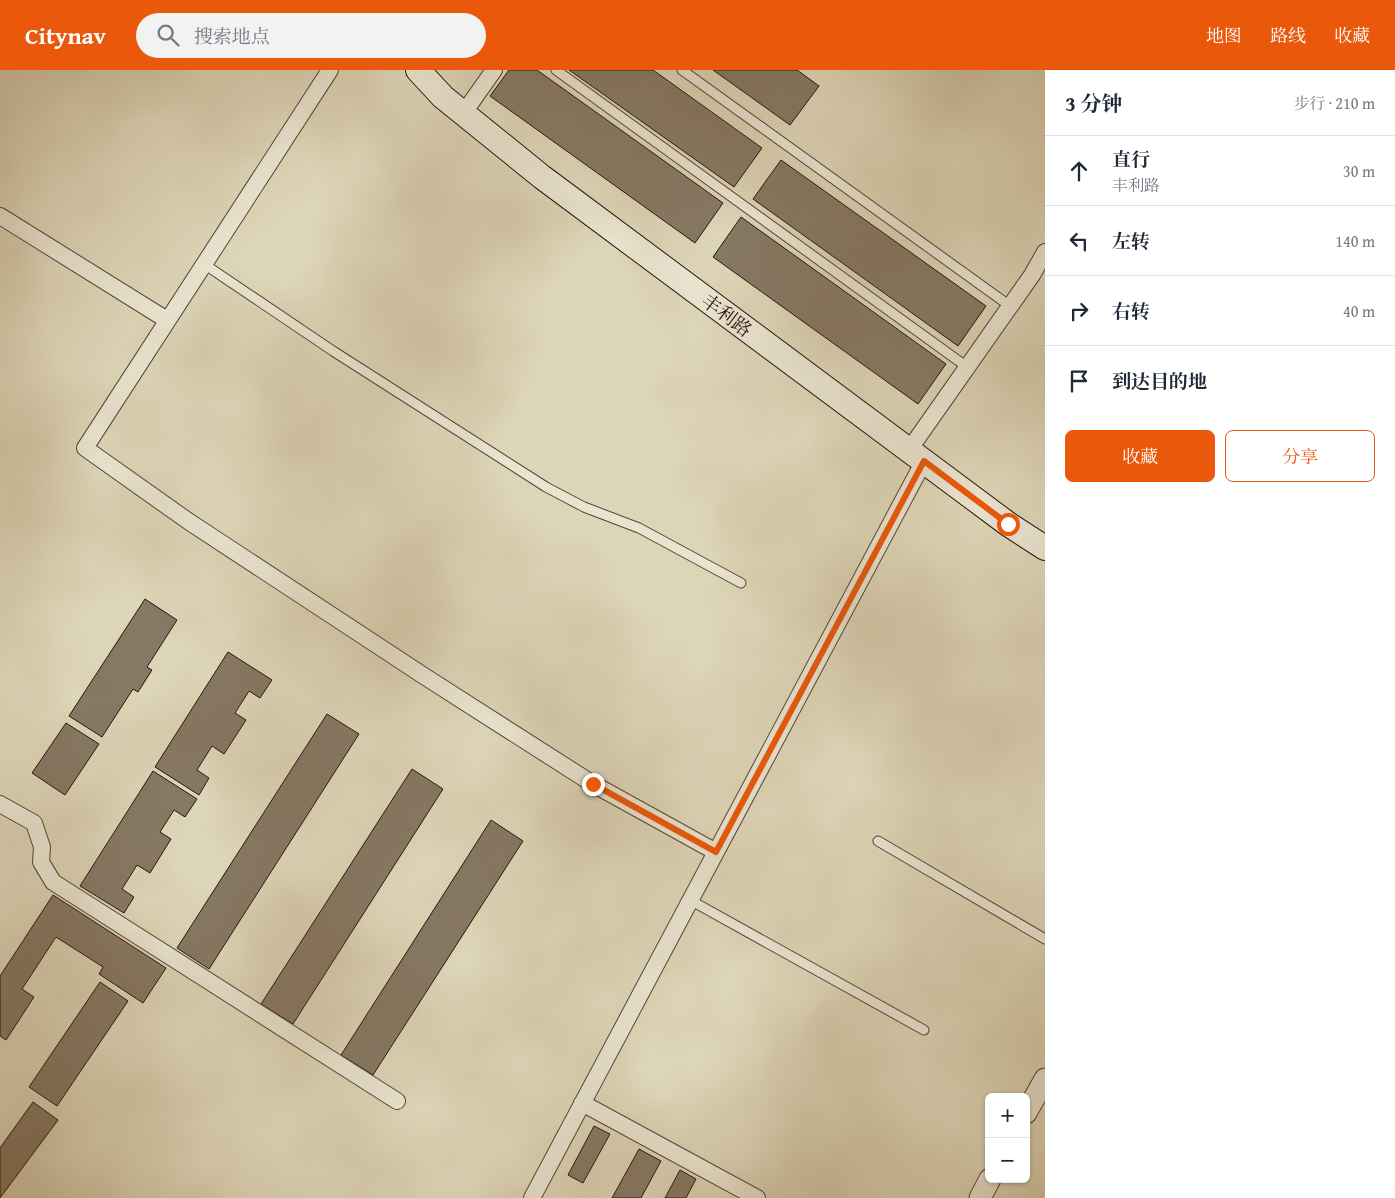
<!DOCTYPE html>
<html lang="zh">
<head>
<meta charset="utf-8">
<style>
	:root { --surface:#fff; --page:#f2f2f3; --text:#1f2937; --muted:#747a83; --line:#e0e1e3; --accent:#ea580c }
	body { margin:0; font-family:"Gentium Book Plus","Noto Serif SC",serif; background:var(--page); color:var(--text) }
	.controls { position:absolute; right:15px; bottom:15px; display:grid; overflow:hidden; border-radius:8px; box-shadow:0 1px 4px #0004 }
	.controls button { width:45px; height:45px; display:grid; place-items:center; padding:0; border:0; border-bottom:1px solid var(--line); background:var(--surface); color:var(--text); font:25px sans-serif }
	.stop { position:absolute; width:15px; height:15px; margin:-11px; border:4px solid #ea580c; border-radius:50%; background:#fff }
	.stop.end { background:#ea580c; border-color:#fff; box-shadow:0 1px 5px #0008 }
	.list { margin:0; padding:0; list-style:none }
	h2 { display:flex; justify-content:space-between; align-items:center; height:65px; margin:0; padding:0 20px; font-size:21px }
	h2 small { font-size:16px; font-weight:400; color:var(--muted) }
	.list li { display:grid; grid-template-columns:32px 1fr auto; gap:15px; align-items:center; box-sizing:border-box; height:70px; padding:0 20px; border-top:1px solid var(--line) }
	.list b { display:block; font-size:19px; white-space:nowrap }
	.list p { margin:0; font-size:16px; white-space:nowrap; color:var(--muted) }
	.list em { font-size:16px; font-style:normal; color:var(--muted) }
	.actions { display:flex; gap:10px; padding:15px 20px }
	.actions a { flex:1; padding:11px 0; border:1px solid var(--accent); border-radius:8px; text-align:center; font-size:18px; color:var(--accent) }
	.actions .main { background:var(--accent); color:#fff }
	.icon { flex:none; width:28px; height:28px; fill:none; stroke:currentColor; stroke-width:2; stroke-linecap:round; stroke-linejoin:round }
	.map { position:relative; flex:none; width:1045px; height:1128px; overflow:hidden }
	header { display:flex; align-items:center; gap:30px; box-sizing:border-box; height:70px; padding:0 25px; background:var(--accent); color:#fff }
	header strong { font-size:24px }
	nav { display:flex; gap:28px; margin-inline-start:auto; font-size:18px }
	.search { width:350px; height:45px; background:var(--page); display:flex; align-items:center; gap:12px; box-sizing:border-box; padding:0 18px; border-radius:28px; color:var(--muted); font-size:19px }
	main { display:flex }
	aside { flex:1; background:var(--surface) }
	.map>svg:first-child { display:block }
	.building { fill:#867864; stroke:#28140b }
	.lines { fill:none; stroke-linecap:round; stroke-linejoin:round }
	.service-casing { stroke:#554436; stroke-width:11 }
	.minor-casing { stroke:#554436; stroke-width:18 }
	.tertiary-casing { stroke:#554436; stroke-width:23 }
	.secondary-casing { stroke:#28140b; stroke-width:26 }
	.service { stroke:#e9e4d0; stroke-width:9 }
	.minor { stroke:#e9e4d0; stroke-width:16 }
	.tertiary { stroke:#e9e4d0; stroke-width:21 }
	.secondary { stroke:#e9e4d0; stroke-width:24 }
	.route { stroke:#ea580c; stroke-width:6 }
	.labels { text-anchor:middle; stroke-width:4.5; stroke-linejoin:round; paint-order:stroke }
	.street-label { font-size:19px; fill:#28140b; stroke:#e9e4d0 }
</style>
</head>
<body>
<header>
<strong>Citynav</strong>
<div class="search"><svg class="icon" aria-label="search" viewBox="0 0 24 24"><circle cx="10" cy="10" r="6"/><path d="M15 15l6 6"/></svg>搜索地点</div>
<nav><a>地图</a><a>路线</a><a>收藏</a></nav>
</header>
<main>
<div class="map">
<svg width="1045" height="1128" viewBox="0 0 1045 1128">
	<rect width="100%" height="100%" fill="#ddd5b7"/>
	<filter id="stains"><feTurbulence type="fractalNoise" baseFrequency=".004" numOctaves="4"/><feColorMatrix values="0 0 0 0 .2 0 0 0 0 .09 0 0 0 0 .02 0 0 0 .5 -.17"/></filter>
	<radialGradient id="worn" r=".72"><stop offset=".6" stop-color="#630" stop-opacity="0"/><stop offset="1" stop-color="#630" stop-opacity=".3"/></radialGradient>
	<path class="building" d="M509 0H537L723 133 695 173 490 26Z
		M569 0H653L762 78 734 117Z
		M713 0H797L819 16 790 55Z
		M781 90 986 236 958 276 753 129Z
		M741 147 946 294 918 334 713 187Z
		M145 529 177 550 147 597 152 600 138 622 133 619 102 667 69 646Z
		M228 582 272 610 260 628 249 621 235 643 246 650 224 684 212 676 197 700 209 708 199 725 155 697Z
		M327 644 359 664 209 899 177 878Z
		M66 653 99 674 65 725 32 703Z
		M412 699 443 719 293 954 261 934Z
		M153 701 197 729 185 747 174 740 160 762 171 769 150 803 137 795 122 819 134 827 124 843 80 816Z
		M491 750 523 771 373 1005 341 985Z
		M53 825 166 898 143 933 99 904 103 897 56 867 22 919 34 927 6 970 0 966V906Z
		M100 912 128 931 57 1036 29 1017Z
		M33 1032 58 1050 0 1128V1078Z
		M594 1056 610 1064 583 1113 568 1105Z
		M639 1079 661 1091 641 1128H612Z
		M680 1100 696 1109 686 1128H665Z"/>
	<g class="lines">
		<defs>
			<path id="service" d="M556 0 967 297
				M682 0 1010 236
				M204 194 333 281 546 417 584 437 639 458 741 513
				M878 771 1045 869
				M690 830 924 960"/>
			<path id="minor" d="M330 0 85 378 188 451 424 606 593 714 716 782
				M463 44 494 0
				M0 146 167 250
				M909 380 1032 205 1045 182
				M0 734 34 753 42 777 41 792 53 812 397 1031
				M582 1033 757 1128
				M532 1128 924 391"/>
			<path id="tertiary" d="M1026 1043 1045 1009
				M980 1128 990 1109"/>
			<path id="secondary" d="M418 0 443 27 542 107 1008 454 1045 478"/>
		</defs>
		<use href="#service" class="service-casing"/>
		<use href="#minor" class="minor-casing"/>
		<use href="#tertiary" class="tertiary-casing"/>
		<use href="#secondary" class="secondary-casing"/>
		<use href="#service" class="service"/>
		<use href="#minor" class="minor"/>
		<use href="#tertiary" class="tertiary"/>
		<use href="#secondary" class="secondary"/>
	</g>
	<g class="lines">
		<path class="route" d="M593 714 716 782 924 391 1008 454"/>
	</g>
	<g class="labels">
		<g class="street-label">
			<text transform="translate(727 245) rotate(37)" y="7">丰利路</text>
		</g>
	</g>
	<rect width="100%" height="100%" filter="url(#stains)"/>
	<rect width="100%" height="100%" fill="url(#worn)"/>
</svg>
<div class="controls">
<button>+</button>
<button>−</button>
</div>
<div class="stop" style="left:1008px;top:454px"></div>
<div class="stop end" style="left:593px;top:714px"></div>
</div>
<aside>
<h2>3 分钟<small>步行 · 210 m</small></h2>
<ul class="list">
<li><svg class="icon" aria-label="ahead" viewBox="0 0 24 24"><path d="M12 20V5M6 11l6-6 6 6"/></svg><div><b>直行</b><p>丰利路</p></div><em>30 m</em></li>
<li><svg class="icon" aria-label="left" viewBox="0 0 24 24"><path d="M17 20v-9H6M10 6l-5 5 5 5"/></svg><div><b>左转</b></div><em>140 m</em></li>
<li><svg class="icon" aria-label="right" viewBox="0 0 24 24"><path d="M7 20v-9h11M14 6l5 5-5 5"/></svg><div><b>右转</b></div><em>40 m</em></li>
<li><svg class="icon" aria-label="arrive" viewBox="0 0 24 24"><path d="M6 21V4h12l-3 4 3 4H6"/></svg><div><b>到达目的地</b></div></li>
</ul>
<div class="actions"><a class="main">收藏</a><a>分享</a></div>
</aside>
</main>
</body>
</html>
